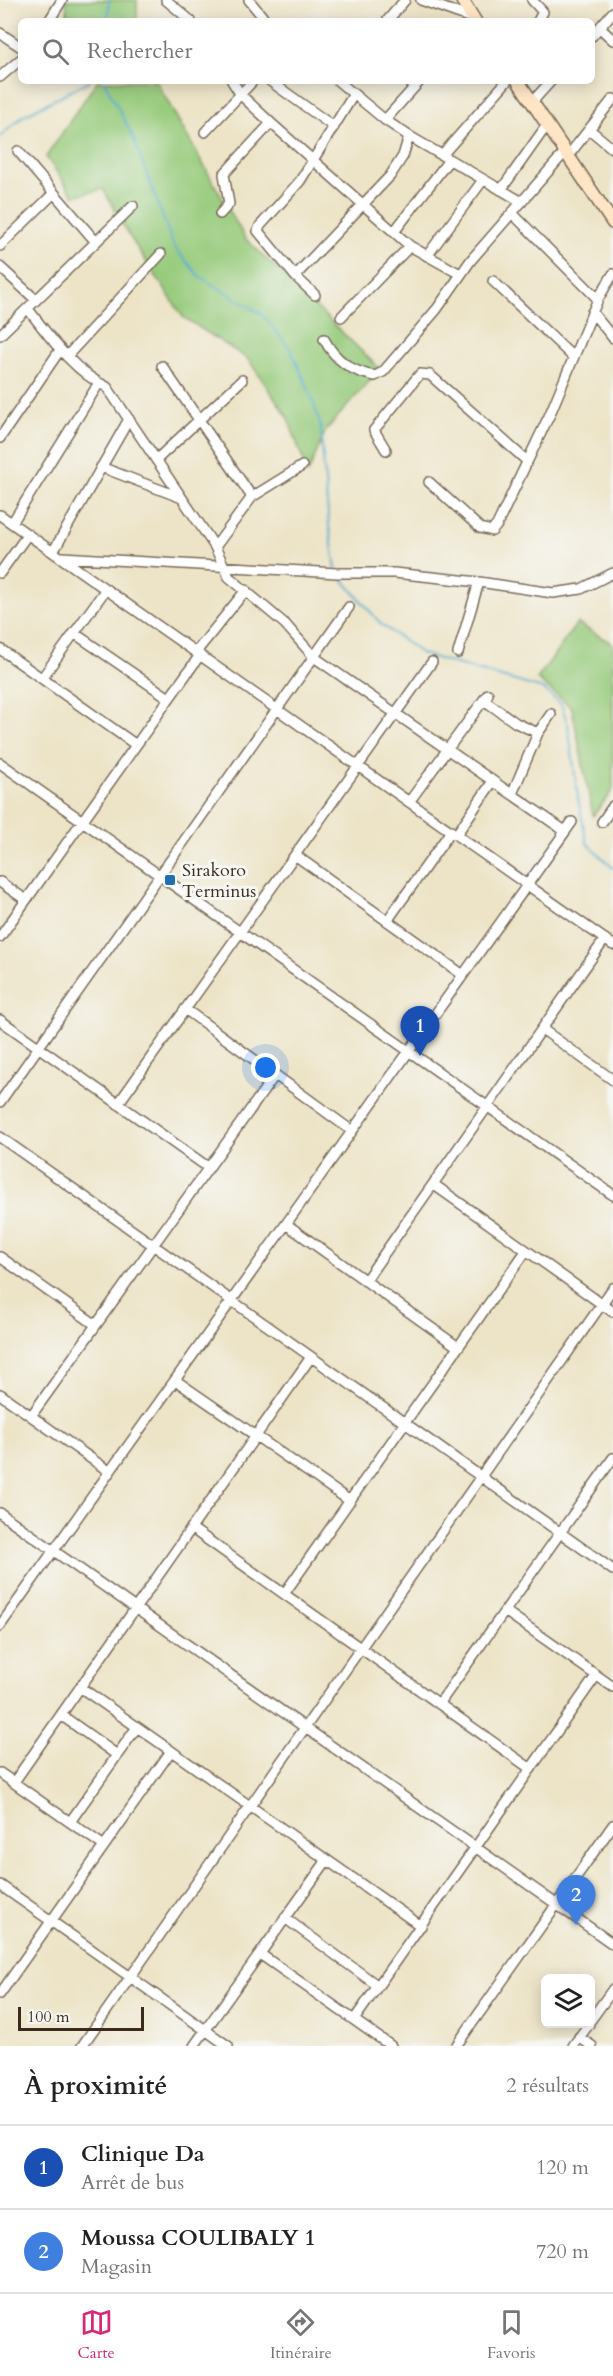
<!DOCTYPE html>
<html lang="fr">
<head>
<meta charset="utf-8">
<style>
	:root { --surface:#fff; --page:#f2f2f2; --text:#222; --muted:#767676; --line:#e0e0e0; --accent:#db2777 }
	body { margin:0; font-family:Cardo,serif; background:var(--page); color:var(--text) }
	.controls { position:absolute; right:18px; bottom:18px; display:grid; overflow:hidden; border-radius:9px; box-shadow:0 3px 15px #0003 }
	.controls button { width:54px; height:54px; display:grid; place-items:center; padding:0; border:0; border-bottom:2px solid var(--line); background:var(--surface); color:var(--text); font:30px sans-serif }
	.scale { position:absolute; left:18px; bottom:15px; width:126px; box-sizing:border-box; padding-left:6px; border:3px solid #3b2a1e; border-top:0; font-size:16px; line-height:21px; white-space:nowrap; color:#3b2a1e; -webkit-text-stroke:4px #f6f6f2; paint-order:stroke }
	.you { position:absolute; left:266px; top:1068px; width:21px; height:21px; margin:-15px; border:4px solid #fff; border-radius:50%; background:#1a73e8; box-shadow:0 0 0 9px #1a73e833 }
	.badge { display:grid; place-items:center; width:39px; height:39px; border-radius:50%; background:var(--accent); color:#fff; font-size:20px; font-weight:700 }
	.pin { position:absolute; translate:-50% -50px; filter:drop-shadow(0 2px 3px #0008) }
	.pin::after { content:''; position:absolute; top:32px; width:21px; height:18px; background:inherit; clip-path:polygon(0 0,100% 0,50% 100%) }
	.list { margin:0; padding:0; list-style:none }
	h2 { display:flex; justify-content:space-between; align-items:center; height:78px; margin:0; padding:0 24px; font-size:26px }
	h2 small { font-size:20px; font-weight:400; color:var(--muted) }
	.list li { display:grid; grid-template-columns:39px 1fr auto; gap:18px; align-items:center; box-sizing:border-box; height:84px; padding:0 24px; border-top:2px solid var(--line) }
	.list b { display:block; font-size:22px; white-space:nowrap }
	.list p { margin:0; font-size:20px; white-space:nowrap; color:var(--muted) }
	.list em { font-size:20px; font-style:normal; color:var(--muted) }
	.icon { flex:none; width:33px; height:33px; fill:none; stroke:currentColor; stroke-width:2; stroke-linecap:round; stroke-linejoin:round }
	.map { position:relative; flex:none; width:613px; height:2046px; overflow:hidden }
	.search { position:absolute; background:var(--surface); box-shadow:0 3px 15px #0003; left:18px; right:18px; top:18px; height:66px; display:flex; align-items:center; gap:15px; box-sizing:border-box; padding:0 21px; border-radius:9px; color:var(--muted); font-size:22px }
	.sheet { height:246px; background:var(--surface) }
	nav { display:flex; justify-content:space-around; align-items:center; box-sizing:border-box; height:84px; border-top:2px solid var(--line); background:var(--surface); font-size:16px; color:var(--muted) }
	nav a { display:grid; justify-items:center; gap:3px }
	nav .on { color:var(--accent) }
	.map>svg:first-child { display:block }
	.green { fill:#97cb7c; stroke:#697a4d; stroke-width:1.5 }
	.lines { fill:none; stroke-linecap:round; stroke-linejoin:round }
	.stream { stroke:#4fa8cc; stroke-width:2 }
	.street-casing { stroke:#796b59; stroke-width:12 }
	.secondary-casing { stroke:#796b59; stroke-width:15 }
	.street { stroke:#fff; stroke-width:9 }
	.secondary { stroke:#fde5c5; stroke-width:12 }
	.poi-dot { fill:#1f6fb2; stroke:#f6f6f2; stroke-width:2 }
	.labels { text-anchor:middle; stroke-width:6; stroke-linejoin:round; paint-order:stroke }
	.poi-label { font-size:18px; fill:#3b2a1e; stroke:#f6f6f2; text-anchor:start }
</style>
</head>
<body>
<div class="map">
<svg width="613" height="2046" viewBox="0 0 613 2046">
	<rect width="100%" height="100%" fill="#f6f6f2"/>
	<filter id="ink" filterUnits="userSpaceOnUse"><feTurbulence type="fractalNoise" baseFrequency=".0167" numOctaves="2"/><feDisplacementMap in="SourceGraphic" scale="12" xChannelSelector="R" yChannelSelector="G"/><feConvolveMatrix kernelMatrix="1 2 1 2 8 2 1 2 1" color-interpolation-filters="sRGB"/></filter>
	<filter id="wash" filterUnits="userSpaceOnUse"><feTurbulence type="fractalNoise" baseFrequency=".008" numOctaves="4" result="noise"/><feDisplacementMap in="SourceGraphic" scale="24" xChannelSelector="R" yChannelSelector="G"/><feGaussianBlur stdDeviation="1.35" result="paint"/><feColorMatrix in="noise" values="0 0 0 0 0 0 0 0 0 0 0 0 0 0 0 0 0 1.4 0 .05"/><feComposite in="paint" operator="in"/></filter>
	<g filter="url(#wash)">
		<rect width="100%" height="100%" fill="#ede4c7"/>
		<path class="green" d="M66 0H137V21H68Z
			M97 81H156L245 238 380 369 326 430 308 473 287 416 248 359 183 317 128 234 103 189 74 196 46 157Z
			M577 623 613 644V790L593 816 572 708 537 679Z"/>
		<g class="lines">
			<path class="stream" d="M108 21 109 0
				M104 81 133 137 174 247 199 276 263 315 291 350 309 390 320 423 329 526 336 569
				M0 137 23 116 89 81
				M340 576 381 624 422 654 543 689 561 704 568 725 579 804 587 843 613 868"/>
		</g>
	</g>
	<g filter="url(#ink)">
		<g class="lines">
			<defs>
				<path id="street" d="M166 0 191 21
					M249 0 266 21
					M421 0 474 19
					M532 0 543 12 538 21
					M49 21 62 0
					M387 21 405 0
					M600 28 613 40
					M0 33 21 47
					M592 36 613 12
					M0 77 21 59
					M232 81 241 95 271 123 394 232 410 246 460 274
					M270 81 334 127
					M338 81 385 120 409 136 522 202
					M532 102 551 81
					M385 120 420 81
					M589 129 613 149
					M205 132 253 81
					M18 151 96 242
					M442 155 507 81
					M568 156 613 99
					M501 190 547 125
					M512 213 598 299
					M220 214 229 204 224 174 271 123
					M394 232 449 160
					M0 246 54 193
					M427 256 483 180
					M0 267 36 300
					M295 276 258 231 260 226 300 181 354 94
					M493 281 573 357
					M315 295 295 276 390 176 403 156 409 136
					M28 309C49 336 75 373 107 387L215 547 229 577 285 624 314 657 565 831
					M592 312 613 338
					M341 317 410 246
					M0 335 133 206
					M324 339C335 360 351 372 375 376L383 372 437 309 471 260 565 152
					M67 356 161 254
					M162 366 252 497
					M0 438 60 350
					M386 450 374 430 420 374 430 375 527 461
					M156 460 242 380
					M101 467 182 498
					M429 482 480 528 492 531 497 525 550 414 598 299 613 274
					M0 515 613 945
					M12 523 99 383
					M215 547 252 497 302 466
					M53 552 129 419
					M62 557 337 573H394L479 582 553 593 581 589 613 573
					M0 573 28 534
					M74 633 169 698
					M0 649 136 745
					M196 652 246 590
					M458 653 479 582
					M42 678 106 589
					M484 700 516 723 538 733
					M0 763 613 1195
					M512 794 538 733 551 714
					M409 802 488 694
					M602 822 613 806
					M456 835 493 781
					M295 855 463 975
					M0 882 26 900
					M387 921 451 831
					M0 937 200 655
					M185 1009 352 1131
					M0 1020 209 1168
					M542 1029 613 1080
					M0 1102 349 607
					M118 1104 432 662
					M0 1137 613 1570
					M433 1184 613 1312
					M286 1224 458 1347
					M0 1257 96 1325
					M365 1281 605 939
					M175 1380 350 1501
					M0 1394 110 1472
					M31 1416 275 1075
					M0 1513 613 1944
					M191 1528 531 1769
					M284 1594 526 1251
					M505 1611 613 1687
					M0 1626 572 822
					M80 1687 421 1926
					M439 1704 613 1458
					M61 1715 117 1755
					M0 1773 104 1846
					M14 1782 311 1357
					M70 1822 137 1727
					M0 1885 228 2046
					M285 1918 378 1986
					M260 1954 391 2046
					M0 1994 171 1751
					M354 2020 596 1676
					M590 2021 613 1989
					M579 2037 592 2046
					M82 2046 613 1288
					M194 2046 327 1860
					M456 2046 613 1825
					M573 2046 589 2024"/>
				<path id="secondary" d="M462 0 475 21
					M518 81 613 223"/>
			</defs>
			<use href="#street" class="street-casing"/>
			<use href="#secondary" class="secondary-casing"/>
			<use href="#street" class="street"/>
			<use href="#secondary" class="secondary"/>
		</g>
	</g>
	<rect class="poi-dot" x="164" y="874" width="12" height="12" rx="3"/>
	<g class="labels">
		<g class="poi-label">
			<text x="182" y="876">Sirakoro<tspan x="182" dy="21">Terminus</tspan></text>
		</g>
	</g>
</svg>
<div class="controls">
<button><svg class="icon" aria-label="layers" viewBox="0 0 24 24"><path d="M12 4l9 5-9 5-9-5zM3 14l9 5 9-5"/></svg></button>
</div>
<div class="scale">100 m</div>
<div class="you"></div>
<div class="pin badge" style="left:420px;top:1056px;background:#1a4fb4">1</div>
<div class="pin badge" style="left:576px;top:1925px;background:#3f7fe0">2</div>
<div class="search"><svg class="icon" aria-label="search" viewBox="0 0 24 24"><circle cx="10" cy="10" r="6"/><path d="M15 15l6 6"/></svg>Rechercher</div>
</div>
<section class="sheet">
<h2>À proximité<small>2 résultats</small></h2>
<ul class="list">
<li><span class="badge" style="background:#1a4fb4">1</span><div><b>Clinique Da</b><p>Arrêt de bus</p></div><em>120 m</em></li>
<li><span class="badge" style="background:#3f7fe0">2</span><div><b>Moussa COULIBALY 1</b><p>Magasin</p></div><em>720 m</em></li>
</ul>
</section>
<nav>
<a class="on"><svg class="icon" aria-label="map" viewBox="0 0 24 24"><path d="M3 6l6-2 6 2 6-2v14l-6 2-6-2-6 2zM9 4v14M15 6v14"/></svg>Carte</a>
<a><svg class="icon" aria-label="directions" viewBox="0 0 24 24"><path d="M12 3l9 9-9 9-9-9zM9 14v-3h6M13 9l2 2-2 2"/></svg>Itinéraire</a>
<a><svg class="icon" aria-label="saved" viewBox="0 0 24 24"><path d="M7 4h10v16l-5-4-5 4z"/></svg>Favoris</a>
</nav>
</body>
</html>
